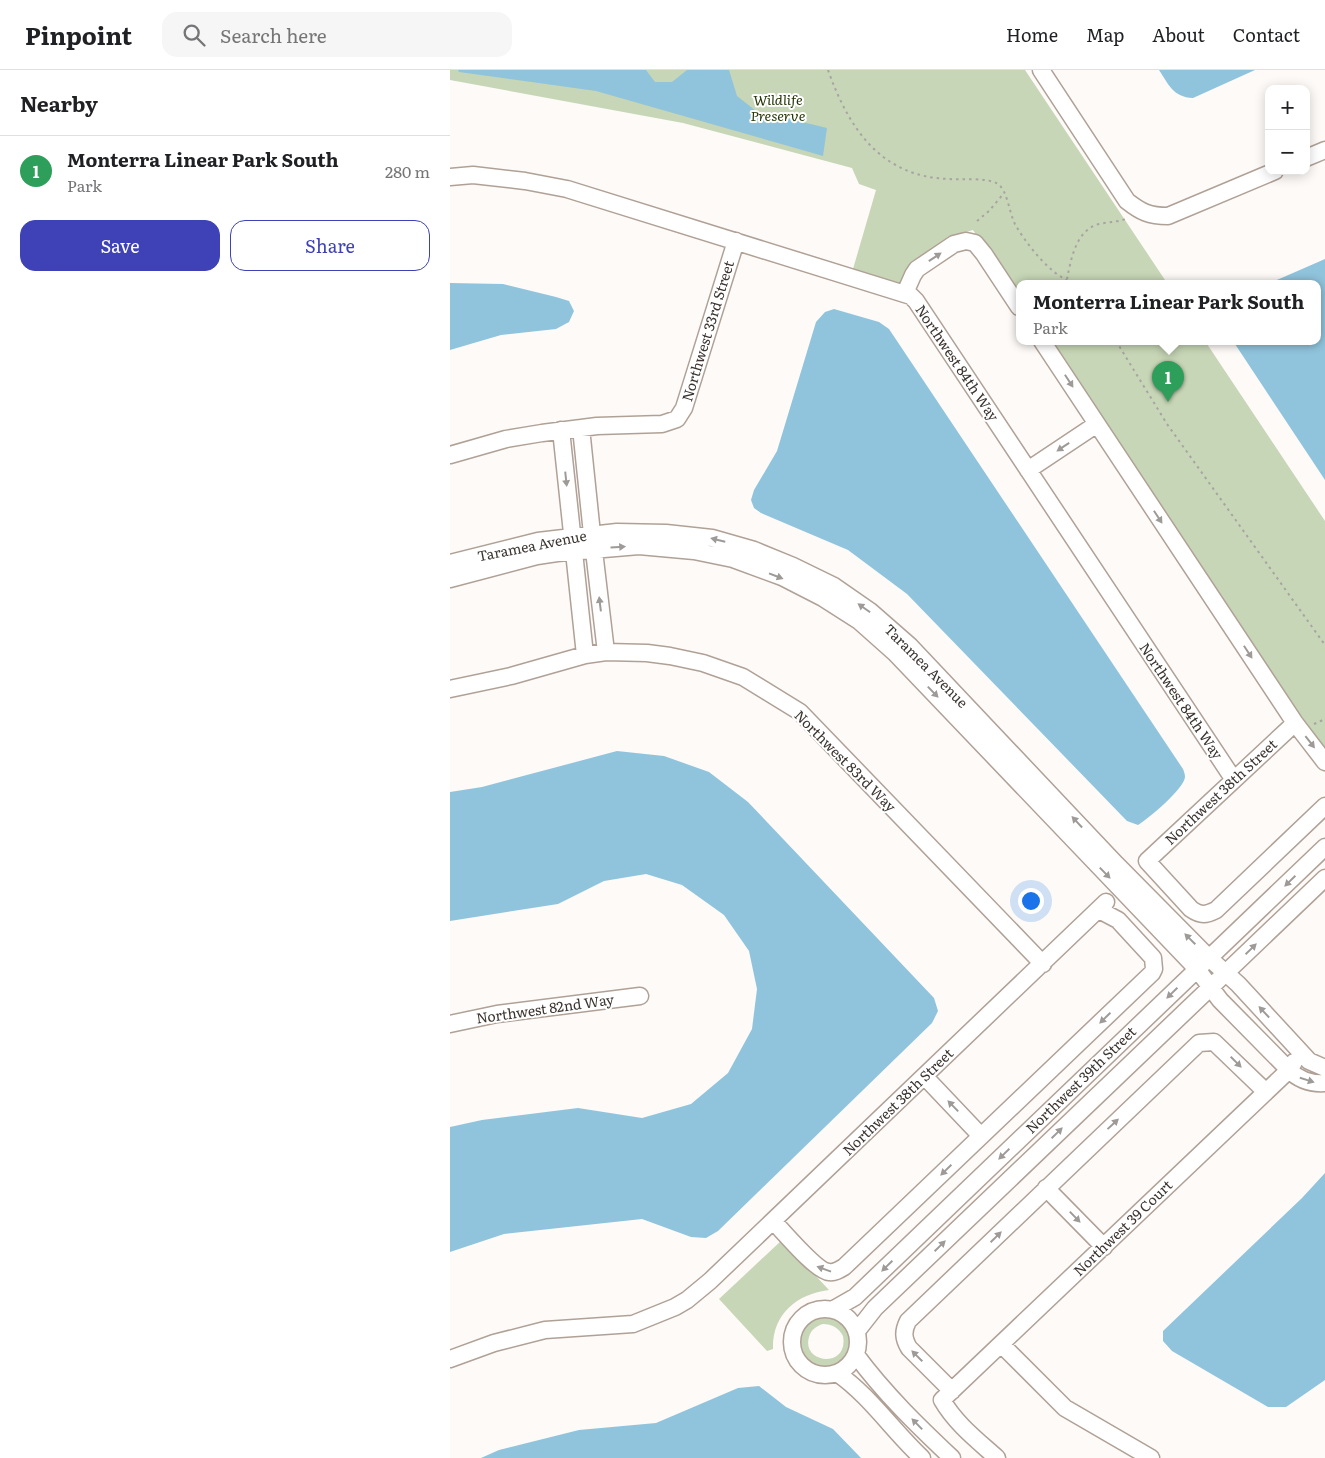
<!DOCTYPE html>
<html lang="en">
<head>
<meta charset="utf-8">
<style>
	:root { --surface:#fff; --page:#f6f6f6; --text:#202124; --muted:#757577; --line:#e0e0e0; --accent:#3f42b7 }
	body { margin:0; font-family:Literata,serif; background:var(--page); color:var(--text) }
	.controls { position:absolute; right:15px; top:15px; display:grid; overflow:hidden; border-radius:10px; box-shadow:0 2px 12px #0003 }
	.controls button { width:45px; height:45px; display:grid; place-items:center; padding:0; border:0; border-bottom:1px solid var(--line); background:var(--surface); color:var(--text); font:25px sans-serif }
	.you { position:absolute; left:580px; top:830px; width:18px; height:18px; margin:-12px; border:4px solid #fff; border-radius:50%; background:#1a73e8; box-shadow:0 0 0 8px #1a73e833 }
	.badge { display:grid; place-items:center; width:32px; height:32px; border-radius:50%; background:var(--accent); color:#fff; font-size:16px; font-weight:700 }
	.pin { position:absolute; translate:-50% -41px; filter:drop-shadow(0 1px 2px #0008) }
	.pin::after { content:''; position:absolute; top:26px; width:18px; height:15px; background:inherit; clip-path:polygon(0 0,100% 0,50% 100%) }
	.popup { position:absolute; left:566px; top:210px; width:305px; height:65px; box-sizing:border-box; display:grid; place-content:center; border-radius:10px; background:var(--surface); filter:drop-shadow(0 1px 4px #0005); font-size:16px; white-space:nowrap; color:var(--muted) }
	.popup b { font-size:19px; color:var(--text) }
	.popup::after { content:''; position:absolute; left:50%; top:100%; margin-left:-10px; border:10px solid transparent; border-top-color:var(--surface) }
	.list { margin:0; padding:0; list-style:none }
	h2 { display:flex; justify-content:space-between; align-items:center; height:65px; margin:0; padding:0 20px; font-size:21px }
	h2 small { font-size:16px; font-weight:400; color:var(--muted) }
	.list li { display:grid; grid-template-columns:32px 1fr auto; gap:15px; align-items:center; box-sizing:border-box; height:70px; padding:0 20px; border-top:1px solid var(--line) }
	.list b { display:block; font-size:19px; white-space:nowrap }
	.list p { margin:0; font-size:16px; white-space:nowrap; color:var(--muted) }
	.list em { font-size:16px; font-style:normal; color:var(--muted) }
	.actions { display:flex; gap:10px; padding:15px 20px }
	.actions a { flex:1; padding:11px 0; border:1px solid var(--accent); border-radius:15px; text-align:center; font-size:18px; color:var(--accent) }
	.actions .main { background:var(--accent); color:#fff }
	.icon { flex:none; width:28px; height:28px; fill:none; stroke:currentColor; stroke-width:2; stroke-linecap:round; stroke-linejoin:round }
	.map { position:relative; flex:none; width:875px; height:1388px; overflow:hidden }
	header { display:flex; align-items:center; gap:30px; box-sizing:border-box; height:70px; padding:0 25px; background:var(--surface); border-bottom:1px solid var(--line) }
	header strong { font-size:24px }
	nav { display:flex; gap:28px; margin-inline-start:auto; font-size:18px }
	.search { width:350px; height:45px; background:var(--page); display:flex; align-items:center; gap:12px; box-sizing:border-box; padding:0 18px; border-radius:15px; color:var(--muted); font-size:19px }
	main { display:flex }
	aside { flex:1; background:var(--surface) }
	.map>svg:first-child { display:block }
	.green { fill:#c7d6b6; fill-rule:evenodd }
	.water { fill:#90c4dc }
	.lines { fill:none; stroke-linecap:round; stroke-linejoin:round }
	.minor-casing { stroke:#b0a196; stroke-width:19 }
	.path { stroke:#a8a4a1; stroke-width:2; stroke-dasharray:2.5 4; stroke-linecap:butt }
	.minor { stroke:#fff; stroke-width:16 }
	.oneway { fill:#9d9a98 }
	.labels { text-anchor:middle; stroke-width:4; stroke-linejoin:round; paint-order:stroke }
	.park-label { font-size:14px; font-style:italic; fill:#253706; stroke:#fff }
	.street-label { font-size:14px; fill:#3b3430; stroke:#fff }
</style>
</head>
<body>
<header>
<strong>Pinpoint</strong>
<div class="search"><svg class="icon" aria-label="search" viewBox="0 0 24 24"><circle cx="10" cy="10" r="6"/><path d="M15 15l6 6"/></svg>Search here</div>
<nav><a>Home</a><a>Map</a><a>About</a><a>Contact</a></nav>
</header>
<main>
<aside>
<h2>Nearby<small></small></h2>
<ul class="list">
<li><span class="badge" style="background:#2e9e5b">1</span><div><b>Monterra Linear Park South</b><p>Park</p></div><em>280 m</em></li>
</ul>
<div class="actions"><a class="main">Save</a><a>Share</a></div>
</aside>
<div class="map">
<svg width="875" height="1388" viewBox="0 0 875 1388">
	<rect width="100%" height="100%" fill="#fdfaf8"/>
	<path class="green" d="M0 0H575L717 213H569V229L523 160 503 166 452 214 403 199 426 120 409 114 402 98 233 53 0 10Z
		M598 271H755L875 451V685Z
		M332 1170 379 1220C346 1224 322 1245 323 1279L317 1281 269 1229Z
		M378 1246C412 1254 405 1301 372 1298 341 1295 341 1247 378 1246ZM373 1254C382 1254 389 1258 393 1266 399 1299 351 1294 359 1267 361 1260 366 1256 373 1254Z"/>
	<path class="water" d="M8 0H196L205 12H222L237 0H279L287 26 320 52 336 48 377 58 373 86 146 21 9 2Z
		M709 0H805L743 28C723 27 719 15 709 0Z
		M875 189V410L783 271H867V213H820Z
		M0 213 53 214 106 227 119 231 124 241 119 252 106 259 51 265 0 280Z
		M384 239 429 252 439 259 733 699C734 702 735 704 735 707 734 719 699 748 688 755L677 751 457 524 398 480 311 443 304 438 301 430 304 420 327 381 366 252 375 242Z
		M167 681 214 686 259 702 298 732 484 928 488 941 482 953 268 1161 256 1168 241 1167 192 1149 54 1164 0 1182V1057L32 1050 128 1038 192 1048 241 1034 278 1003 302 959 307 919 299 881 274 845 232 815 196 804 154 811 108 834 0 851V722L32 717Z
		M875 1103V1310L836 1337H818L722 1281 713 1271V1261L852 1128Z
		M309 1316 336 1337 383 1359 411 1388H31L49 1380 129 1360 206 1353 288 1318Z"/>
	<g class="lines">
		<defs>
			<path id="minor" d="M591 0 677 131C691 142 699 146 718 146L825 101
				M856 88 875 80
				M0 107 23 105 75 111 117 119 461 226 466 231 784 710
				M455 223 463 205 467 199 504 174 516 171 525 173 534 184 569 237
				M592 271 845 653 875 692
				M131 358 142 464 156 582
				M111 360 135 585
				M0 385 56 369 92 363 147 356 212 354 227 349 234 338 286 171
				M578 400 647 354
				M0 493 88 471 105 469 167 462 216 463 262 468 304 480 343 496 384 516 420 541 460 576 666 794 759 888 788 914 859 991 875 998
				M0 509 87 486 107 483 189 476 244 481 283 489 332 507 373 528 409 551 445 583 747 899 770 930 839 1000C849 1010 861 1014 875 1013
				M0 619 61 606 135 585 156 582 197 583 220 586 253 593 293 607 350 642 593 894
				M845 653 697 791 741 839C751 846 756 845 766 840L875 736
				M0 954 47 944 190 926
				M475 1007 531 1066
				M596 1118 654 1177
				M323 1151C334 1162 366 1201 379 1202 384 1203 389 1200 394 1197L702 903 704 899 703 888 668 850 649 840
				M342 1272a33 33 0 1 1 66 0a33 33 0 1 1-66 0Z
				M384 1239 405 1227 875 777
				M407 1261 425 1238 875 808
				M551 1274 615 1338 701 1388
				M406 1285C434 1323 468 1356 502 1388
				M0 1289 44 1273 95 1260 183 1254 225 1237 237 1230 260 1211 656 832
				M387 1303C420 1326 443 1361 472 1388
				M502 1321 459 1278C453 1268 453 1261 458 1251L749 973 764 972 816 1022
				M547 1388C527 1370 506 1354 492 1330L839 1000 844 992"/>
		</defs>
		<use href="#minor" class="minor-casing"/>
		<path class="path" d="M378 0C399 59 431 107 499 109 512 110 537 107 548 114 558 121 559 144 566 156 575 171 588 188 602 200 607 205 614 208 620 213
			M527 151 539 141 554 123
			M617 209C621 189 626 160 649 154 658 152 667 152 676 149
			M666 271 717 354 875 575
			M864 654 875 649"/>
		<use href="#minor" class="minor"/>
	</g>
	<defs><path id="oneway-solid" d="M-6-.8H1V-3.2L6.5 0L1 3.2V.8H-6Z" transform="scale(1.25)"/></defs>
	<g class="oneway">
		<use href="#oneway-solid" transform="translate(485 187) rotate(-34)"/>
		<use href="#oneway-solid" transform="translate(619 311) rotate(57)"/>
		<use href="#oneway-solid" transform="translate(613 377) rotate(146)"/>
		<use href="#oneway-solid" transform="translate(116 409) rotate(84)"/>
		<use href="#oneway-solid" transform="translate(708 447) rotate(57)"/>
		<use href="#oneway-solid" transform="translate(268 470) rotate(-166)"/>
		<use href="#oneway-solid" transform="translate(168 477) rotate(-4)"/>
		<use href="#oneway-solid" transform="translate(326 506) rotate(21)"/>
		<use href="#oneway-solid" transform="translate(150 534) rotate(-97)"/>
		<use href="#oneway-solid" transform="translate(414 538) rotate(-145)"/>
		<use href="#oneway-solid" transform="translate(798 582) rotate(57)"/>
		<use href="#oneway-solid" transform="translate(483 622) rotate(46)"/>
		<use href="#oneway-solid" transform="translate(860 672) rotate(52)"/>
		<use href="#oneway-solid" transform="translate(627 752) rotate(-133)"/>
		<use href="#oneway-solid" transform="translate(655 803) rotate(46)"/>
		<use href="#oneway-solid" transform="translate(840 811) rotate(136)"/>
		<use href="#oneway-solid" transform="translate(740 869) rotate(-135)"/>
		<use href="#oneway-solid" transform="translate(801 879) rotate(-44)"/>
		<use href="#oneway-solid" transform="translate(722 923) rotate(136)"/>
		<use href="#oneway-solid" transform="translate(814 942) rotate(-133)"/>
		<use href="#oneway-solid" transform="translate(655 948) rotate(136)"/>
		<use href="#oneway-solid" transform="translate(786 992) rotate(45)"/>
		<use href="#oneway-solid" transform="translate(857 1010) rotate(17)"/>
		<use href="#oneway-solid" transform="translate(503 1036) rotate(-134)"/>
		<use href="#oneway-solid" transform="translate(663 1054) rotate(-43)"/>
		<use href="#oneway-solid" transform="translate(607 1063) rotate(-44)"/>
		<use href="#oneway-solid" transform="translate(554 1084) rotate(136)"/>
		<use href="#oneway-solid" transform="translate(496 1100) rotate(136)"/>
		<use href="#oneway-solid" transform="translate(625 1147) rotate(46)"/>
		<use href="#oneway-solid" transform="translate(546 1167) rotate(-44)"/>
		<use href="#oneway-solid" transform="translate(490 1176) rotate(-44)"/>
		<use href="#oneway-solid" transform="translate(437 1196) rotate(136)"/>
		<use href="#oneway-solid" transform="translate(374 1199) rotate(-160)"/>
		<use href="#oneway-solid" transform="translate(467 1286) rotate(-135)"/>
		<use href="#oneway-solid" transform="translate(467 1354) rotate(-134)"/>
	</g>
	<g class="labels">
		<g class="park-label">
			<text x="328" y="35">Wildlife<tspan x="328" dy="16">Preserve</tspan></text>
		</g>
		<g class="street-label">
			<text transform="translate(258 261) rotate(-73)" y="5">Northwest 33rd Street</text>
			<text transform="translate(507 293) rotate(56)" y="5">Northwest 84th Way</text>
			<text transform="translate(82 476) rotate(-11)" y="5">Taramea Avenue</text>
			<text transform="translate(476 596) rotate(45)" y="5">Taramea Avenue</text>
			<text transform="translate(731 631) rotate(56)" y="5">Northwest 84th Way</text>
			<text transform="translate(395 691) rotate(45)" y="5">Northwest 83rd Way</text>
			<text transform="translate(771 722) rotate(-43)" y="5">Northwest 38th Street</text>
			<text transform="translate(95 939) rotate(-8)" y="5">Northwest 82nd Way</text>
			<text transform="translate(631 1010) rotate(-44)" y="5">Northwest 39th Street</text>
			<text transform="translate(448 1032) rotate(-44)" y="5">Northwest 38th Street</text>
			<text transform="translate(673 1158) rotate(-44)" y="5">Northwest 39 Court</text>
		</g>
	</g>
</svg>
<div class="controls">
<button>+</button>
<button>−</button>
</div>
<div class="you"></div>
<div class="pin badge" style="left:718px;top:332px;background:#2e9e5b">1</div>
<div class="popup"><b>Monterra Linear Park South</b>Park</div>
</div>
</main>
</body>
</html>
